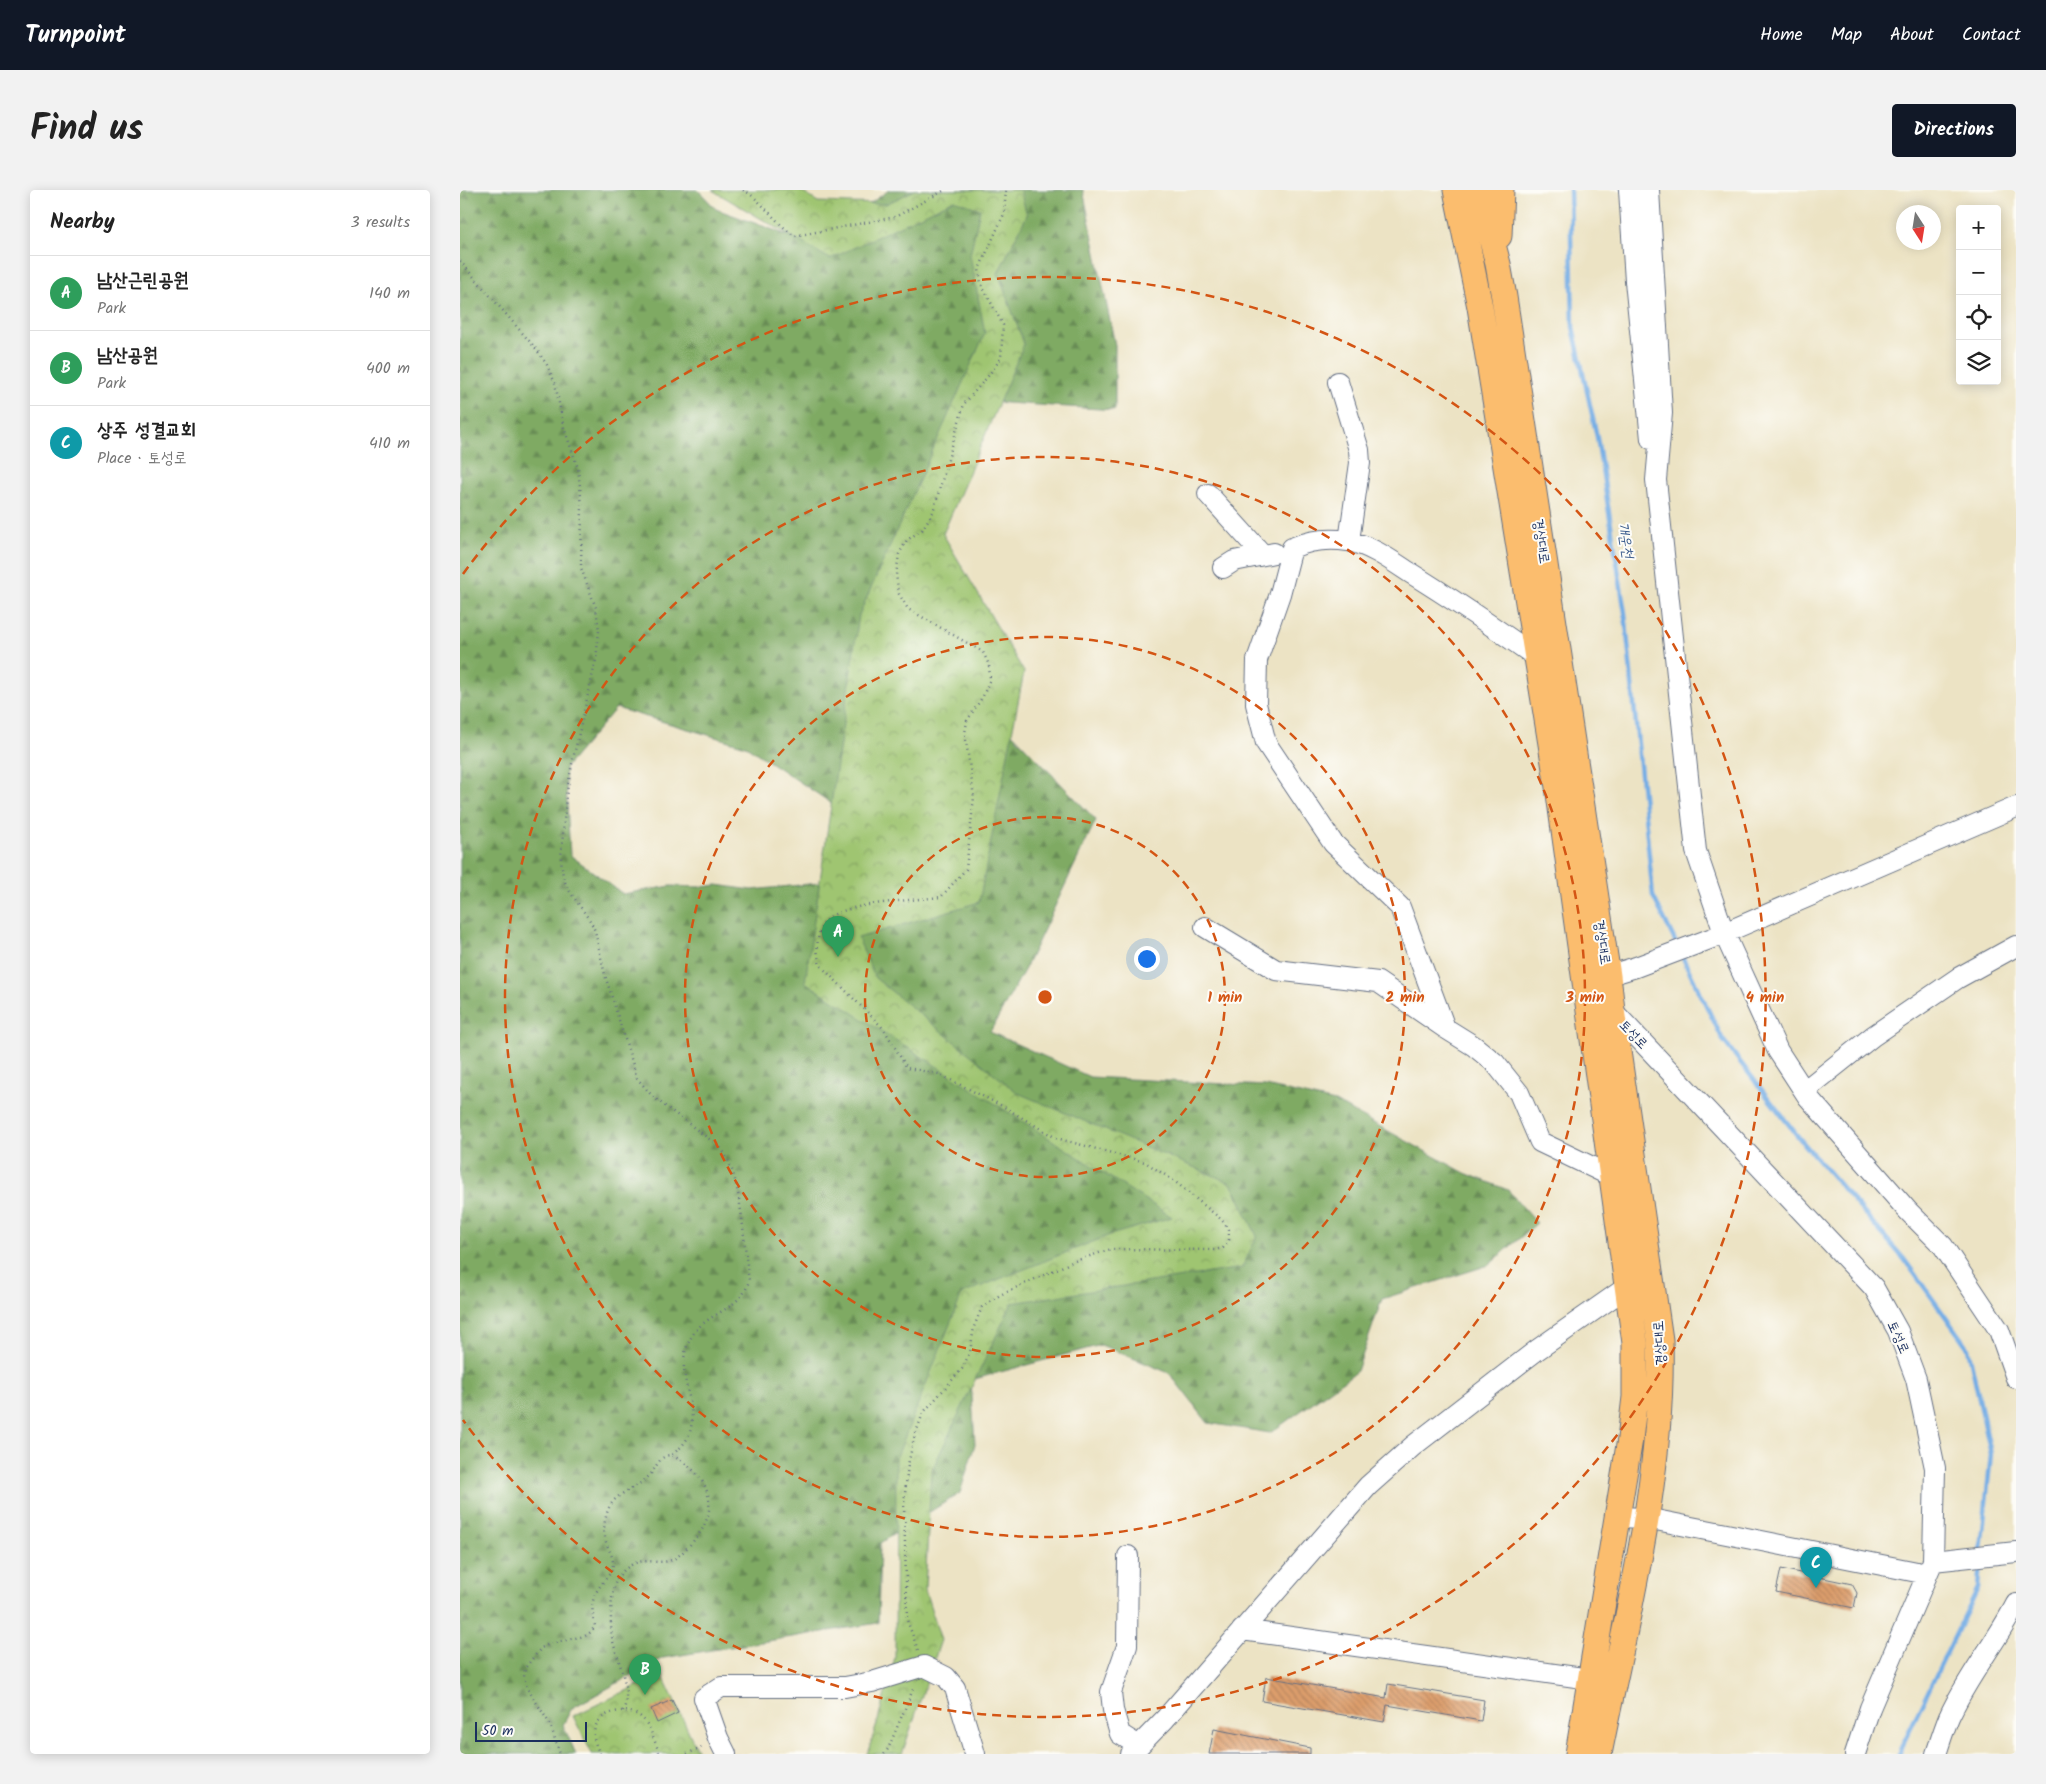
<!DOCTYPE html>
<html lang="en">
<head>
<meta charset="utf-8">
<style>
	:root { --surface:#fff; --page:#f2f2f2; --text:#222; --muted:#767676; --line:#e0e0e0; --accent:#111827 }
	body { margin:0; font-family:Kalam,"Poor Story",sans-serif; background:var(--page); color:var(--text) }
	.controls { position:absolute; right:15px; top:15px; display:grid; overflow:hidden; border-radius:5px; box-shadow:0 2px 12px #0003 }
	.controls button { width:45px; height:45px; display:grid; place-items:center; padding:0; border:0; border-bottom:1px solid var(--line); background:var(--surface); color:var(--text); font:25px sans-serif }
	.compass { position:absolute; left:1436px; top:15px; width:45px; height:45px; border-radius:50%; background:var(--surface); box-shadow:0 2px 12px #0003; rotate:168deg }
	.scale { position:absolute; left:15px; bottom:12px; width:112px; box-sizing:border-box; padding-left:5px; border:2px solid #1b2f5e; border-top:0; font-size:14px; line-height:18px; white-space:nowrap; color:#1b2f5e; -webkit-text-stroke:4px #fdfcf7; paint-order:stroke }
	.you { position:absolute; left:686px; top:768px; width:18px; height:18px; margin:-12px; border:4px solid #fff; border-radius:50%; background:#1a73e8; box-shadow:0 0 0 8px #1a73e833 }
	.badge { display:grid; place-items:center; width:32px; height:32px; border-radius:50%; background:var(--accent); color:#fff; font-size:16px; font-weight:700 }
	.pin { position:absolute; translate:-50% -41px; filter:drop-shadow(0 1px 2px #0008) }
	.pin::after { content:''; position:absolute; top:26px; width:18px; height:15px; background:inherit; clip-path:polygon(0 0,100% 0,50% 100%) }
	.list { margin:0; padding:0; list-style:none }
	h2 { display:flex; justify-content:space-between; align-items:center; height:65px; margin:0; padding:0 20px; font-size:21px }
	h2 small { font-size:16px; font-weight:400; color:var(--muted) }
	.list li { display:grid; grid-template-columns:32px 1fr auto; gap:15px; align-items:center; box-sizing:border-box; height:75px; padding:0 20px; border-top:1px solid var(--line) }
	.list b { display:block; font-size:19px; white-space:nowrap }
	.list p { margin:0; font-size:16px; white-space:nowrap; color:var(--muted) }
	.list em { font-size:16px; font-style:normal; color:var(--muted) }
	.icon { flex:none; width:28px; height:28px; fill:none; stroke:currentColor; stroke-width:2; stroke-linecap:round; stroke-linejoin:round }
	.map { position:relative; flex:none; width:1556px; height:1564px; overflow:hidden; border-radius:5px }
	header { display:flex; align-items:center; gap:30px; box-sizing:border-box; height:70px; padding:0 25px; background:var(--accent); color:#fff }
	header strong { font-size:24px }
	nav { display:flex; gap:28px; margin-inline-start:auto; font-size:18px }
	.intro { display:flex; align-items:center; justify-content:space-between; box-sizing:border-box; height:120px; padding:0 30px }
	h1 { margin:0; font-size:35px }
	.button { padding:12px 22px; border-radius:5px; background:var(--accent); color:#fff; font-size:18px; font-weight:700 }
	main { display:flex; gap:30px; padding:0 30px }
	aside { flex:1; background:var(--surface); border-radius:5px; box-shadow:0 2px 12px #0003 }
	.map>svg:first-child { display:block }
	.forest { fill:url(#forest-firs); stroke:#4d6c60; fill-rule:evenodd }
	.park { fill:url(#park-crowns); stroke:#5d7a68 }
	.lines { fill:none; stroke-linecap:round; stroke-linejoin:round }
	.stream { stroke:#75ade5; stroke-width:4.5 }
	.building { fill:url(#building-back-hatch) }
	.minor-casing { stroke:#646e82; stroke-width:22 }
	.major-casing { stroke:#646e82; stroke-width:27 }
	.path { stroke:#646e82; stroke-width:2.5; stroke-dasharray:1 4; stroke-linecap:butt }
	.minor { stroke:#fff; stroke-width:20 }
	.major { stroke:#fbbd6e; stroke-width:25 }
	.ring { fill:none; stroke:#d45514; stroke-width:2.5; stroke-dasharray:9 6 }
	.labels { text-anchor:middle; stroke-width:4; stroke-linejoin:round; paint-order:stroke }
	.street-label { font-size:14px; fill:#1b2f5e; stroke:#fdfcf7 }
	.water-label { font-size:15px; font-style:italic; fill:#3a5b8d; stroke:#fdfcf7 }
	.centre { fill:#d45514; stroke:#fdfcf7; stroke-width:2.5 }
	.ring-label { font-size:15px; text-anchor:middle; font-weight:bold; fill:#d45514; stroke:#fdfcf7; stroke-width:4; stroke-linejoin:round; paint-order:stroke }
</style>
</head>
<body>
<header>
<strong>Turnpoint</strong>
<nav><a>Home</a><a>Map</a><a>About</a><a>Contact</a></nav>
</header>
<div class="intro"><h1>Find us</h1><a class="button">Directions</a></div>
<main>
<aside>
<h2>Nearby<small>3 results</small></h2>
<ul class="list">
<li><span class="badge" style="background:#2e9e5b">A</span><div><b>남산근린공원</b><p>Park</p></div><em>140 m</em></li>
<li><span class="badge" style="background:#2e9e5b">B</span><div><b>남산공원</b><p>Park</p></div><em>400 m</em></li>
<li><span class="badge" style="background:#0f9aa8">C</span><div><b>상주 성결교회</b><p>Place · 토성로</p></div><em>410 m</em></li>
</ul>
</aside>
<div class="map">
<svg width="1556" height="1564" viewBox="0 0 1556 1564">
	<defs>
		<pattern id="forest-firs" width="22" height="20" patternUnits="userSpaceOnUse" patternTransform="scale(1.25)"><rect width="22" height="20" fill="#7faa63"/><path d="M5 1l3.5 6h-7zM16 11l3.5 6h-7z" fill="#678b55"/></pattern>
		<pattern id="park-crowns" width="20" height="18" patternUnits="userSpaceOnUse" patternTransform="scale(1.25)"><rect width="20" height="18" fill="#9fc571"/><path d="M2 6a3 3 0 1 1 6 0M12 15a3 3 0 1 1 6 0" fill="none" stroke="#81a060"/></pattern>
		<pattern id="building-back-hatch" width="6" height="6" patternUnits="userSpaceOnUse" patternTransform="scale(1.25)"><rect width="6" height="6" fill="#dd9e6c"/><path d="M-1 5l2 2M0 0l6 6M5-1l2 2" fill="none" stroke="#b2815c"/></pattern>
	</defs>
	<rect width="100%" height="100%" fill="#fdfcf7"/>
	<filter id="ink" filterUnits="userSpaceOnUse"><feTurbulence type="fractalNoise" baseFrequency=".02" numOctaves="2"/><feDisplacementMap in="SourceGraphic" scale="10" xChannelSelector="R" yChannelSelector="G"/><feConvolveMatrix kernelMatrix="1 2 1 2 8 2 1 2 1" color-interpolation-filters="sRGB"/></filter>
	<filter id="wash" filterUnits="userSpaceOnUse"><feTurbulence type="fractalNoise" baseFrequency=".0096" numOctaves="4" result="noise"/><feDisplacementMap in="SourceGraphic" scale="20" xChannelSelector="R" yChannelSelector="G"/><feGaussianBlur stdDeviation="1.12" result="paint"/><feColorMatrix in="noise" values="0 0 0 0 0 0 0 0 0 0 0 0 0 0 0 0 0 1.4 0 .05"/><feComposite in="paint" operator="in"/></filter>
	<g filter="url(#wash)">
		<rect width="100%" height="100%" fill="#ece3c4"/>
		<path class="forest" d="M0 0H238L256 19 366 59 408 15 429 0H623L655 155V220L500 210 415 416 542 533 636 630 567 775 530 842 630 887 806 896 875 912 1005 983 1048 1000 1077 1033 1029 1075 922 1109 897 1181 810 1243 748 1233 709 1183 641 1155 511 1190 515 1254 500 1303 420 1353 418 1433 203 1468 112 1518 103 1535 116 1564H0ZM156 518 286 556 386 623 368 692 292 700 257 695 241 697 211 696 163 704 110 665 105 578Z"/>
		<path class="park" d="M252 0H339L358 12 426 14 455 0H560L567 25 538 83 564 154 483 344 564 482 519 712 398 748 415 788 558 903 771 993 797 1046 782 1078 552 1113 471 1282 465 1400 481 1450 442 1564H407L417 1534 435 1467 436 1269 502 1104 650 1045 712 1027 345 792 399 425 525 143 510 65 520 19 494 10 370 69Z
			M202 1484 239 1564H132L113 1526Z"/>
		<g class="lines">
			<path class="stream" d="M1110 0 1113 137 1137 247 1165 423 1193 706 1218 757
				M1222 766 1263 850 1340 949 1444 1069 1508 1158 1531 1264 1521 1360
				M1438 1564 1518 1398 1520 1370"/>
		</g>
		<g id="blocks">
			<path class="building" d="M1321 1379 1392 1394 1397 1403 1394 1418 1316 1402Z
				M806 1487 926 1508 928 1494 1024 1510 1021 1531 927 1515 924 1532 802 1511Z
				M212 1510 218 1523 197 1533 191 1519Z
				M754 1539 850 1558V1564H749Z"/>
		</g>
	</g>
	<g filter="url(#ink)">
		<use href="#blocks" fill-opacity="0" stroke="#646e82" stroke-width="1"/>
		<g class="lines">
			<defs>
				<path id="minor" d="M1169 0 1175 91 1191 249
					M1189 0 1202 223 1196 290 1236 661 1264 743 1318 861 1348 907 1448 1021 1483 1056 1539 1140 1556 1188
					M878 192 899 260 900 273 889 351
					M748 304 803 365
					M763 378 774 371 814 363
					M1075 466C1035 438 994 410 952 384 932 371 912 356 888 351 868 348 850 350 832 358L820 404 797 470 796 514 806 553 873 653 940 717 985 838 1014 856 1035 873 1059 903 1080 952 1153 987
					M745 737 816 780 918 792 985 838
					M1134 790 1176 777 1255 747 1556 617
					M1152 820 1414 1098 1438 1141 1456 1189 1475 1278 1473 1371 1410 1518 1395 1564
					M1344 901 1413 846 1498 788 1556 756
					M1158 1327 1186 1328 1467 1384
					M668 1366 667 1456 651 1502 653 1520 660 1544 679 1556
					M1473 1371 1556 1362
					M782 1440 1130 1489
					M266 1564 258 1548 244 1508 261 1497H385L412 1492 464 1476 486 1487 495 1498 515 1564
					M671 1564 705 1529 908 1296 953 1256 1077 1160 1167 1097
					M1476 1564C1480 1552 1484 1539 1489 1527 1507 1487 1536 1453 1556 1414"/>
				<path id="major" d="M996 0 1020 117 1098 597 1175 1153V1207L1170 1249 1118 1564
					M1019 0 1038 74 1044 107 1148 786 1152 820 1200 1150C1204 1290 1166 1428 1139 1564
					M1039 46 1041 0"/>
			</defs>
			<use href="#minor" class="minor-casing"/>
			<use href="#major" class="major-casing"/>
			<path class="path" d="M283 0C299 7 317 35 335 46L435 27 485 0
				M0 71 77 160 87 175 95 193 104 238 118 278 122 316 121 378 136 418 139 441 136 470 113 569 106 606 101 668 103 687 108 699 131 732 135 741 145 785 177 888 193 907 260 957C283 985 283 1053 289 1090 283 1120 246 1122 232 1146 210 1181 241 1212 229 1245 226 1252 218 1261 211 1265 209 1265 205 1266 204 1267 197 1271 194 1282 188 1287 175 1300 155 1302 148 1320 145 1328 143 1338 145 1347 146 1358 156 1367 152 1379 151 1383 147 1387 144 1391 130 1408 131 1416 135 1436L131 1442 125 1446 92 1453 81 1458 65 1478 64 1487 67 1498 90 1534 100 1564
				M458 1460 447 1430 444 1314 448 1275 454 1248 463 1223 502 1179 510 1162 514 1137 522 1117 540 1105 612 1072 651 1059 755 1060 763 1058 769 1050V1040L762 1030 713 990 685 972 596 948 544 917 479 884 447 878 424 839 360 775C355 759 356 734 373 725 396 713 453 710 481 707L506 679 514 607 505 543 507 531 523 506 530 489 529 475 523 462 448 419 439 404 436 385 439 364 447 350 462 340 473 322 504 214 529 185 541 168 543 135 521 94 519 79 544 24 546 0
				M163 1521C173 1500 156 1468 152 1447 150 1432 151 1415 153 1401 155 1389 162 1380 173 1374 186 1367 200 1376 214 1369 222 1364 230 1355 236 1348 263 1315 246 1282 211 1265
				M140 1564C136 1556 132 1548 135 1538 141 1519 171 1516 183 1529 191 1537 195 1554 200 1564
				M227 1564 244 1556
				M424 1564 428 1559 454 1497"/>
			<use href="#minor" class="minor"/>
			<use href="#major" class="major"/>
		</g>
	</g>
	<g class="ring">
		<circle cx="585" cy="807" r="180"/>
		<circle cx="585" cy="807" r="360"/>
		<circle cx="585" cy="807" r="540"/>
		<path d="M3 384A720 720 0 1 1 3 1230"/>
	</g>
	<g class="labels">
		<g class="street-label">
			<text transform="translate(1082 351) rotate(81)" y="5">경상대로</text>
			<text transform="translate(1143 752) rotate(81)" y="5">경상대로</text>
			<text transform="translate(1174 844) rotate(46)" y="5">토성로</text>
			<text transform="translate(1439 1147) rotate(66)" y="5">토성로</text>
			<text transform="translate(1199 1153) rotate(-94)" y="5">경상대로</text>
		</g>
		<g class="water-label">
			<text transform="translate(1166 350) rotate(81)" y="5">개운천</text>
		</g>
	</g>
	<circle cx="585" cy="807" r="8" class="centre"/>
	<g class="ring-label">
		<text x="765" y="812">1 min</text>
		<text x="945" y="812">2 min</text>
		<text x="1125" y="812">3 min</text>
		<text x="1305" y="812">4 min</text>
	</g>
</svg>
<div class="controls">
<button>+</button>
<button>−</button>
<button><svg class="icon" aria-label="locate" viewBox="0 0 24 24"><circle cx="12" cy="12" r="6"/><path d="M12 2v4M12 18v4M2 12h4M18 12h4"/></svg></button>
<button><svg class="icon" aria-label="layers" viewBox="0 0 24 24"><path d="M12 4l9 5-9 5-9-5zM3 14l9 5 9-5"/></svg></button>
</div>
<svg class="compass" viewBox="-18 -18 36 36"><path d="M0-13l5 13h-10z" fill="#e53935"/><path d="M0 13l5-13h-10z" fill="#767676"/></svg>
<div class="scale">50 m</div>
<div class="you"></div>
<div class="pin badge" style="left:378px;top:767px;background:#2e9e5b">A</div>
<div class="pin badge" style="left:185px;top:1505px;background:#2e9e5b">B</div>
<div class="pin badge" style="left:1356px;top:1398px;background:#0f9aa8">C</div>
</div>
</main>
</body>
</html>
